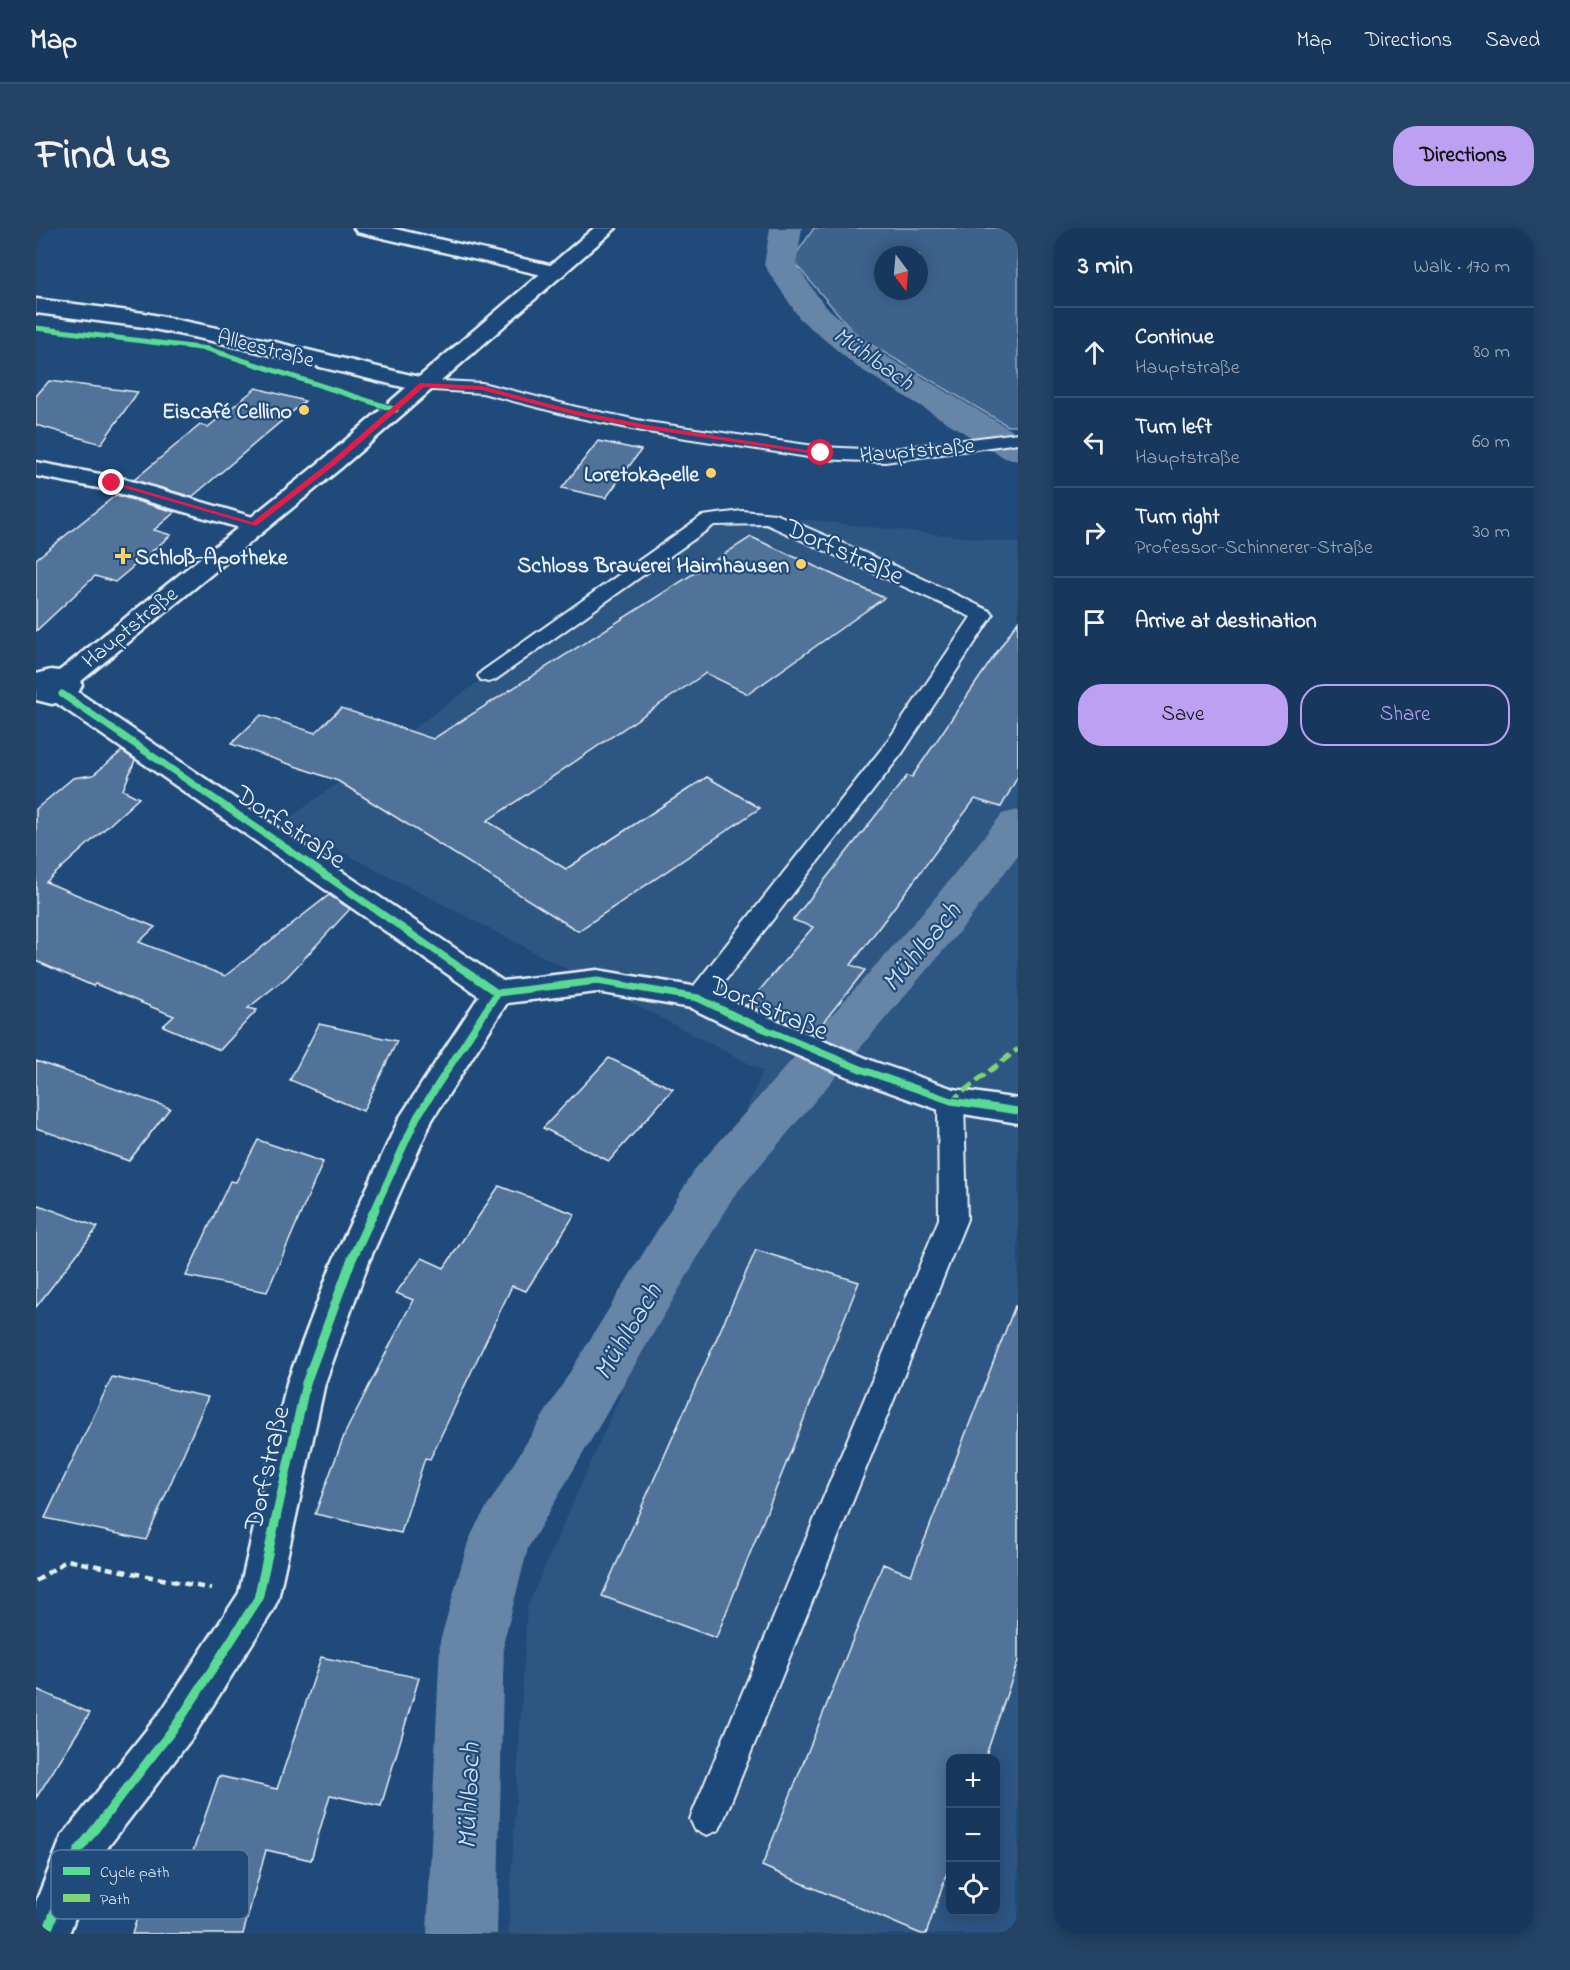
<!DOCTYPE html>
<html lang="en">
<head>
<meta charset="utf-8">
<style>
	:root { --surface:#17385c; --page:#244365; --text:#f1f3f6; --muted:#9eacbb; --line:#365272; --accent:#bca0f2 }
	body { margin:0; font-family:"Indie Flower",sans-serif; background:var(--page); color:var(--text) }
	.controls { position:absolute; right:18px; bottom:18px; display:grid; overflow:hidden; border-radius:12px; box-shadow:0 3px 15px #0003 }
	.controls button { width:54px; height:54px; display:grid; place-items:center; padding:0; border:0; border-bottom:2px solid var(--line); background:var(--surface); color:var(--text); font:30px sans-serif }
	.compass { position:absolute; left:838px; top:18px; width:54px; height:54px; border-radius:50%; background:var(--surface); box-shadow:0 3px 15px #0003; rotate:164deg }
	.stop { position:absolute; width:18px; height:18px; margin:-14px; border:4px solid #e11d48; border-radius:50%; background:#fff }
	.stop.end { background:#e11d48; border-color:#fff; box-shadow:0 2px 6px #0008 }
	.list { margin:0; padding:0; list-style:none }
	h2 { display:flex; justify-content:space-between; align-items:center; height:78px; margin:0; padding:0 24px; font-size:26px }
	h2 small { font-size:20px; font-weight:400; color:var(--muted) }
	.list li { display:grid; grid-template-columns:39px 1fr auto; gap:18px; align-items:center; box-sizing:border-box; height:90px; padding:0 24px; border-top:2px solid var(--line) }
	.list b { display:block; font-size:22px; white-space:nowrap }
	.list p { margin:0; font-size:20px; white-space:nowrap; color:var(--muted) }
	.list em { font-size:20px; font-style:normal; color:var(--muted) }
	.actions { display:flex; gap:12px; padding:18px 24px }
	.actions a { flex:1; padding:14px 0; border:2px solid var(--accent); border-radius:24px; text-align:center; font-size:21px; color:var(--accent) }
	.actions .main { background:var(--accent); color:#111 }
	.icon { flex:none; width:33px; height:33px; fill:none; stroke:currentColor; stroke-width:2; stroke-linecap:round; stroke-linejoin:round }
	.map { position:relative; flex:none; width:982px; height:1706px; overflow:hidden; border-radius:24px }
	header { display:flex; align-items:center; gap:36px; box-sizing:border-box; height:84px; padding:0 30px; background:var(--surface); border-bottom:2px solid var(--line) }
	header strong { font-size:28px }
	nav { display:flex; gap:33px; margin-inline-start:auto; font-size:21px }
	.intro { display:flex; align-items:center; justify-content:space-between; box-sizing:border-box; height:144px; padding:0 36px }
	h1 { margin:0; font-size:42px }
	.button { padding:15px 27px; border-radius:24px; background:var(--accent); color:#111; font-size:21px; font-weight:700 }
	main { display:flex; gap:36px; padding:0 36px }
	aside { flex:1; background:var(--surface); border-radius:24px; box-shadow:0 3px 15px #0003 }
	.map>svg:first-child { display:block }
	.built { fill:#2e5683; fill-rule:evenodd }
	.green { fill:#3c628c; stroke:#92aac2; stroke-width:1.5; fill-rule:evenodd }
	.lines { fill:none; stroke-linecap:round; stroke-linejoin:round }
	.canal { fill:#6685a7; fill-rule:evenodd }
	.building { fill:#517399; stroke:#e8f1f8; stroke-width:1.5 }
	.service-casing { stroke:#e8f1f8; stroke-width:4 }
	.minor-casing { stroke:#e8f1f8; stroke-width:5 }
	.tertiary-casing { stroke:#e8f1f8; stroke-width:5 }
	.secondary-casing { stroke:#e8f1f8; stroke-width:5 }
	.path { stroke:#e8f1f8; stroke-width:4.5; stroke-dasharray:8 5; stroke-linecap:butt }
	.service { fill:#1f4a7a; fill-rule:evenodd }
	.minor { fill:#1f4a7a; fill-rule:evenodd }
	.tertiary { fill:#1f4a7a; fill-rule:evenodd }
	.secondary { fill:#1f4a7a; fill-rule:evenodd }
	.quiet { stroke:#7fd670; stroke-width:5; stroke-dasharray:11 5; stroke-linecap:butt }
	.cycleway-far2-casing { stroke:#1f4a7a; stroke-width:8 }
	.cycleway-far1-casing { stroke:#1f4a7a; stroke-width:10 }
	.cycleway-casing { stroke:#1f4a7a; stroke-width:13 }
	.cycleway-far2 { stroke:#5adb95; stroke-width:5 }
	.cycleway-far1 { stroke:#5adb95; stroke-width:7 }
	.cycleway { stroke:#5adb95; stroke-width:9 }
	.route { fill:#e11d48 }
	.poi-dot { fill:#ffd166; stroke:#1f4a7a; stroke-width:2 }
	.labels { text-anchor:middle; stroke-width:4.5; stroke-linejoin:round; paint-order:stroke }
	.far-street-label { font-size:22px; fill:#e8f1f8; stroke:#1f4a7a }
	.far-poi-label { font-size:22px; font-weight:bold; fill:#e8f1f8; stroke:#1f4a7a; text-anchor:end }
	.far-water-label { font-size:24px; font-style:italic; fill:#d4e1ec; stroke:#1f4a7a }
	.street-label { font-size:27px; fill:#e8f1f8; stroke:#1f4a7a }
	.water-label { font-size:28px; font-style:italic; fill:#d4e1ec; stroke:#1f4a7a }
	.key { fill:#1f4a7a; stroke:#5b7ca0; stroke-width:1.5 }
	.key-label { font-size:16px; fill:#e8f1f8 }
</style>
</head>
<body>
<header>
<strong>Map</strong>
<nav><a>Map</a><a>Directions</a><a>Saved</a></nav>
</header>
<div class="intro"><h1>Find us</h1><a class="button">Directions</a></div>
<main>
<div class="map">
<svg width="982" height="1706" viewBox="0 0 982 1706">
	<rect width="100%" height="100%" fill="#1f4a7a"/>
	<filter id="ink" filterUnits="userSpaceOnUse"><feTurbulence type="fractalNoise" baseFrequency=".0167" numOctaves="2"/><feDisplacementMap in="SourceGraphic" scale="12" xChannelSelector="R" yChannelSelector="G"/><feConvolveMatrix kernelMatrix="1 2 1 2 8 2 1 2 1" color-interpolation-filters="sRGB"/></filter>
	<g filter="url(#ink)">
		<path class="built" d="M680 282 982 315V1706H472L491 1379 727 843 248 594ZM915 1530H960V1684H915Z"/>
		<path class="green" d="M778 0H982V198H972L822 109 756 32ZM847 27H883V63H847Z"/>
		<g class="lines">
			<path class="canal" d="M734 0H766L760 37 788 77 845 125 982 206V233L969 230 821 139 764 91 728 37Z
				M982 582V627L929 697 697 969 492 1320 468 1413 461 1706H391L404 1413 432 1314 441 1295 659 941 895 675 966 586Z"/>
		</g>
		<path class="building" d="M13 153 102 164 65 216 0 197V168Z
			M220 160 269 173 156 269 98 252 164 197 172 199Z
			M562 213 605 222 570 270 526 260Z
			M80 267 139 284 118 302 135 307 79 354 59 348 0 403V331Z
			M715 309 848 370 712 466 670 445 451 593 530 641 671 549 724 580 542 703 302 553 195 516 225 487 279 505 305 480 397 511Z
			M982 393V548L965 579 939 571 815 737 829 742 778 806 711 777 777 699 757 692 871 548 876 549Z
			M86 523 99 532 87 562 103 570 10 654 119 699 103 714 189 748 293 667 314 681 251 749 212 780 221 782 184 822 127 798 138 788 59 756 57 758 0 733V581L37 550 57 547Z
			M283 796 361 813 327 883 254 852Z
			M573 830 637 861 573 933 507 900Z
			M0 833 134 880 93 933 0 900Z
			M222 912 287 934 231 1064 150 1048 194 953 200 954Z
			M463 958 539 986 490 1063 476 1058 394 1231 389 1230 365 1305 279 1286 309 1205 377 1072 360 1065 386 1030 408 1040Z
			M0 976 62 999 0 1079Z
			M720 1022 823 1054 680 1410 566 1368Z
			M979 1078 982 1079V1433L949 1530H915V1634L890 1706H885L726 1638 847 1336 875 1347Z
			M76 1149 172 1169 110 1312 9 1290Z
			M285 1429 383 1450 345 1578 294 1567 275 1632 230 1622 207 1706H96L119 1632 152 1638 183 1548 241 1561Z
			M0 1461 54 1485 0 1570Z"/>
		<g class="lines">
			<defs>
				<path id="service" d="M387 152 446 155 540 179 611 194 785 219 849 222 982 205V215L849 234 785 231 611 204 539 189 446 165 381 161 378 157 381 153Z
					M706 283 740 286 879 347 954 383 957 387 867 524 671 776 662 779 653 776 650 770 653 764 851 514 935 389 730 296 678 297 459 452 452 454 445 452 442 448 445 444 666 288Z
					M915 864 924 866 928 873 931 991 688 1591 683 1602 671 1607 659 1602 654 1591 903 991 902 873 906 866Z"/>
				<path id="minor" d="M318 0H355L526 40 530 44 526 48 519 50 321 4Z
					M0 234 85 250 227 292 230 297 227 302 218 304 72 262 0 248Z
					M26 458 36 460 467 753 561 742 662 759 839 834 918 861 982 871V895L903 882 815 850 696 800 655 780 561 764 471 775 396 892 333 1033 289 1155 242 1371 236 1384 156 1510 59 1636 33 1706H0V1674L26 1608 126 1482 203 1365 251 1155 297 1033 364 889 443 768 16 472 12 466 16 460Z"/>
				<path id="tertiary" d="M387 150 395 152 398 157 395 162 305 240 44 454 46 457 40 469 16 476 0 472V446L15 442 23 443 289 230 379 152Z"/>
				<path id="secondary" d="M558 0H580L395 162 387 164 181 114 108 99 0 85V71L108 85 181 100 383 149Z"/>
			</defs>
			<use href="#service" class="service-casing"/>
			<use href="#minor" class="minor-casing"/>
			<use href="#tertiary" class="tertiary-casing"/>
			<use href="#secondary" class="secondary-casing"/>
			<path class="path" d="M0 1353 31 1332 176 1361"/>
			<use href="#service" class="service"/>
			<use href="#minor" class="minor"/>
			<use href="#tertiary" class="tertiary"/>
			<use href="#secondary" class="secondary"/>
			<path class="quiet" d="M915 873 982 821"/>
			<defs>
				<path id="cycleway-far2" d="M0 100 172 121 360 182"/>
				<path id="cycleway-far1" d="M26 466 461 765 561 753 662 770 707 792 827 842 915 873 982 883
					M338 983 381 889 461 765"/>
				<path id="cycleway" d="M10 1706 42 1623 141 1496 222 1371 270 1155 315 1033 339 981"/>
			</defs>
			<use href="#cycleway-far2" class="cycleway-far2-casing"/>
			<use href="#cycleway-far1" class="cycleway-far1-casing"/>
			<use href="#cycleway" class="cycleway-casing"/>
			<use href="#cycleway-far2" class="cycleway-far2"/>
			<use href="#cycleway-far1" class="cycleway-far1"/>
			<use href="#cycleway" class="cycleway"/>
		</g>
	</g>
	<path class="route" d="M384 155 446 158 540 183 611 197 789 225 785 227 611 201 539 187 446 162 388 159 300 236 220 298 72 255 78 254 216 294 295 233Z"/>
	<g class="poi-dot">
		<circle cx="268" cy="182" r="6"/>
		<circle cx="675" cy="245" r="6"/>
		<path d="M84 319h6v6h6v6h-6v6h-6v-6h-6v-6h6z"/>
		<circle cx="765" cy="336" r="6"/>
	</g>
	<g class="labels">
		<g class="far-street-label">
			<text transform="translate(230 119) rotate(14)" y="8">Alleestraße</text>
			<text transform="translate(881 221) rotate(-5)" y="8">Hauptstraße</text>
			<text transform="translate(93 398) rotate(-39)" y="8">Hauptstraße</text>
		</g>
		<g class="far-poi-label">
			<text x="256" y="190">Eiscafé Cellino</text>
			<text x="663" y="253">Loretokapelle</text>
			<text x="99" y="336" text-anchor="start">Schloß-Apotheke</text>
			<text x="753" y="344">Schloss Brauerei Haimhausen</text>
		</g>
		<g class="far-water-label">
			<text transform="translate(838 130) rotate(35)" y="8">Mühlbach</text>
		</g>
		<g class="street-label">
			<text transform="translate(809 323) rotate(24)" y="9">Dorfstraße</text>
			<text transform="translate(255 598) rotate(34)" y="9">Dorfstraße</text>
			<text transform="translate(733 779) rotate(23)" y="9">Dorfstraße</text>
			<text transform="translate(230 1240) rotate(-77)" y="9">Dorfstraße</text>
		</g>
		<g class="water-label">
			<text transform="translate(884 718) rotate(-50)" y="10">Mühlbach</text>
			<text transform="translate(590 1103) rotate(-59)" y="10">Mühlbach</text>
			<text transform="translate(431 1568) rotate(-88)" y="10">Mühlbach</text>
		</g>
	</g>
	<rect x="15" y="1622" width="198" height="69" rx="9" class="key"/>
	<rect x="27" y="1639" width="27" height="8" fill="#5adb95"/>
	<rect x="27" y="1666" width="27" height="8" fill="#7fd670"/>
	<g class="key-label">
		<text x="64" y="1649">Cycle path</text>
		<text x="64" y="1676">Path</text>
	</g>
</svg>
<div class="controls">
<button>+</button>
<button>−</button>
<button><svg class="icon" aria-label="locate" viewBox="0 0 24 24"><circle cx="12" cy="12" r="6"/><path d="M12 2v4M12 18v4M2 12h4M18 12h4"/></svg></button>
</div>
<svg class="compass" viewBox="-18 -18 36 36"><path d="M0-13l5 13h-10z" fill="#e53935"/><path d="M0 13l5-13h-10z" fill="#9eacbb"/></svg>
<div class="stop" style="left:785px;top:225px"></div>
<div class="stop end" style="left:76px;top:255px"></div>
</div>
<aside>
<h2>3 min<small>Walk · 170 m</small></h2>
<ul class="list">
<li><svg class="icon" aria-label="ahead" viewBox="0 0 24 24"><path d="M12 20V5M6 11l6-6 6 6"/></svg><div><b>Continue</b><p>Hauptstraße</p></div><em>80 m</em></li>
<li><svg class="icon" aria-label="left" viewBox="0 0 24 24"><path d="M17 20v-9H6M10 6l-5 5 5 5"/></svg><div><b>Turn left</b><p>Hauptstraße</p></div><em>60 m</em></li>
<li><svg class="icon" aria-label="right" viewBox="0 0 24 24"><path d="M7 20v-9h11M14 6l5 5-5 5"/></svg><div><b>Turn right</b><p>Professor-Schinnerer-Straße</p></div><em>30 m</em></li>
<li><svg class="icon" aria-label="arrive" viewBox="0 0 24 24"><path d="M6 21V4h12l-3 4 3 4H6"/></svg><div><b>Arrive at destination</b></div></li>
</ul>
<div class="actions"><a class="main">Save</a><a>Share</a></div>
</aside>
</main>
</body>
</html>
